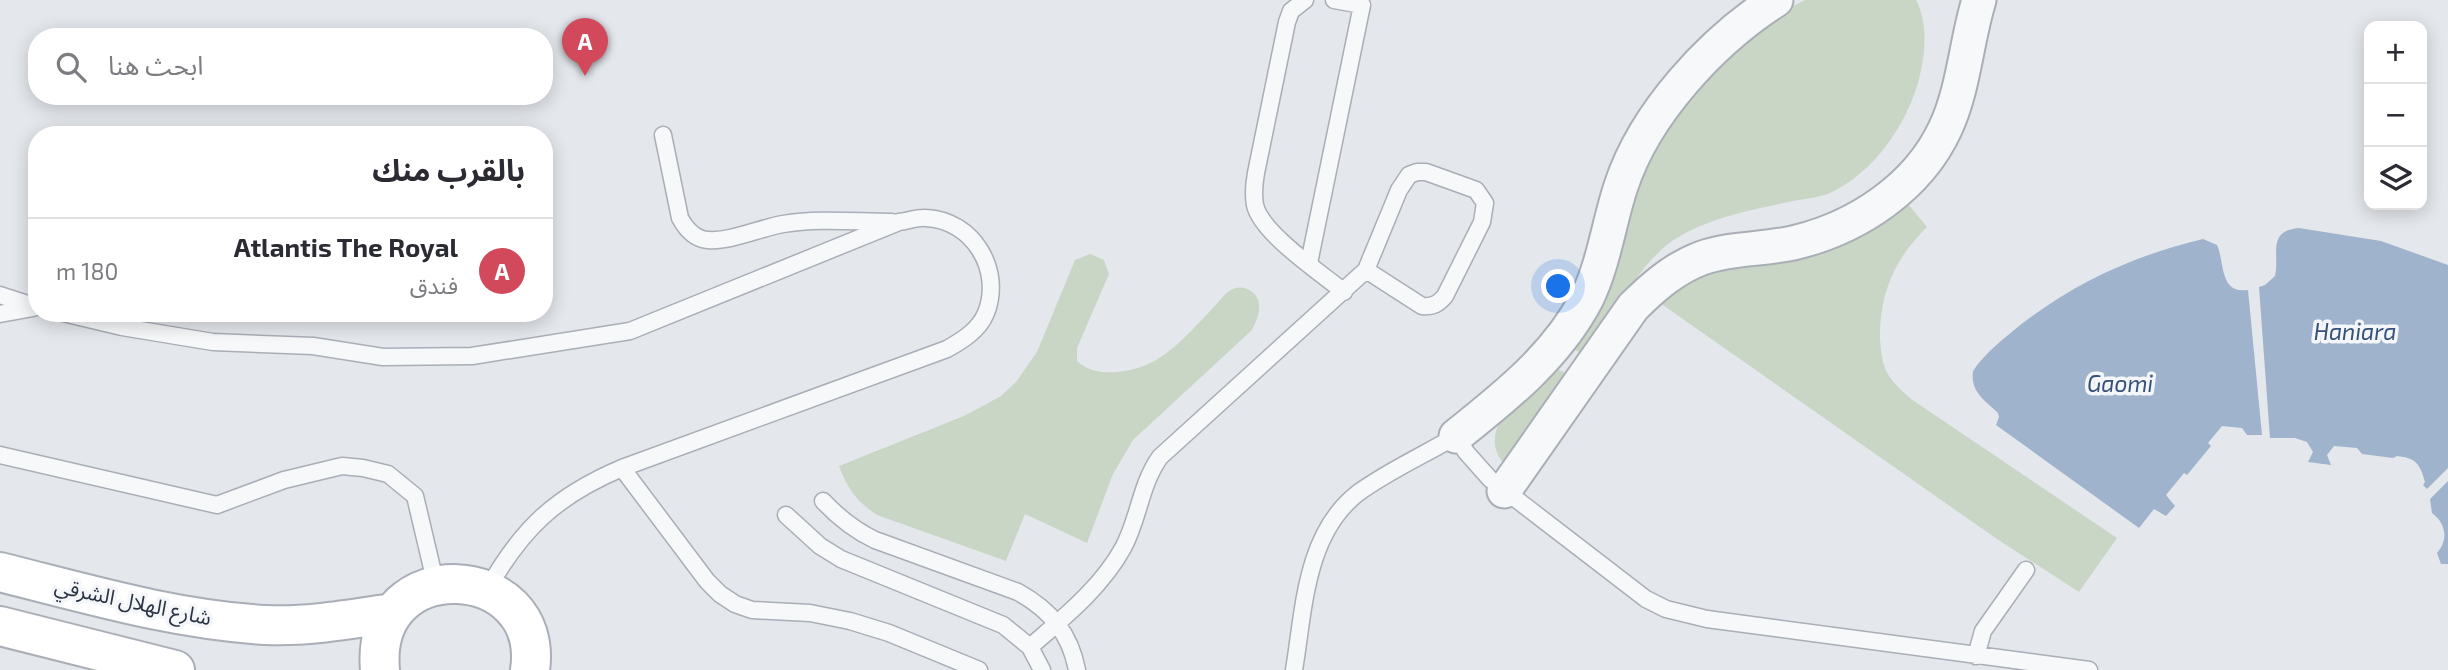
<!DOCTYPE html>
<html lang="ar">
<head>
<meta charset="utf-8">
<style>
	:root { --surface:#fff; --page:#f7f7f7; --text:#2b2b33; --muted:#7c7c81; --line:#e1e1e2; --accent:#d1495b }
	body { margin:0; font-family:"Exo 2","Noto Sans Arabic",sans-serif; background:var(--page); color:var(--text); direction:rtl }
	.controls { position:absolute; right:21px; top:21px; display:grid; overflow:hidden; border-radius:14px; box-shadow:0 4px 18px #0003 }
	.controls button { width:63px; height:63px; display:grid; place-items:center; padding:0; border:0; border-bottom:2px solid var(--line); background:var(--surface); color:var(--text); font:35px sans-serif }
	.you { position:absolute; left:1559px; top:287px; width:24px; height:24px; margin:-18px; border:5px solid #fff; border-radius:50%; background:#1a73e8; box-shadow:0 0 0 10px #1a73e833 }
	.badge { display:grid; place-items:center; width:46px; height:46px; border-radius:50%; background:var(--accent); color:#fff; font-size:23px; font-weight:700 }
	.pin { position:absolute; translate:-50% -58px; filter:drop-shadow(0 2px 4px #0008) }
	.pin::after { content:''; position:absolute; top:37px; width:24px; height:21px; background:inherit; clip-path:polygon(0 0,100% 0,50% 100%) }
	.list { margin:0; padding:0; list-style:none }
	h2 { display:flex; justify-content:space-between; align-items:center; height:91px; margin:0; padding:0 28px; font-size:30px }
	h2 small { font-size:23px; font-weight:400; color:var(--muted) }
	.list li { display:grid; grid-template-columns:46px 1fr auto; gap:21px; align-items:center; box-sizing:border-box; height:105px; padding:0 28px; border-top:2px solid var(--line) }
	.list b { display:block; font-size:26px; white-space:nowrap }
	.list p { margin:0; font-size:23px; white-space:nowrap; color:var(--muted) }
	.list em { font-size:23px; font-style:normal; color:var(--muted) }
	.icon { flex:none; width:38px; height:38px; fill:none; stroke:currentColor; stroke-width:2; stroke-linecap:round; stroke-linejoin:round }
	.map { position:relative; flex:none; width:2448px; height:670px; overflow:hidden; direction:ltr }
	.search { position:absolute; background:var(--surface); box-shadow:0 4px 18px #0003; left:28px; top:28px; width:525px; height:77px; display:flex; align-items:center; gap:18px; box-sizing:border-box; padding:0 24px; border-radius:28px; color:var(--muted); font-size:26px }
	.panel { position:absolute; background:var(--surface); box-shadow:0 4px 18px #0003; left:28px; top:126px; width:525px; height:196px; border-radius:28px; direction:rtl }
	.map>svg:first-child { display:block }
	.green { fill:#c9d6c5 }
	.water { fill:#9fb4cc }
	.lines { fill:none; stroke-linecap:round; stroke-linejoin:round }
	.lane-casing { stroke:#a9aeb7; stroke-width:19 }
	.street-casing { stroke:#a9aeb7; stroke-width:37 }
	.secondary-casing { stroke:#a9aeb7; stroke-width:42 }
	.lane { stroke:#f7f8fa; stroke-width:16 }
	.street { stroke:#f7f8fa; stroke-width:33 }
	.secondary { stroke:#fff; stroke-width:38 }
	.labels { text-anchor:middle; stroke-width:7; stroke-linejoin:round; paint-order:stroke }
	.street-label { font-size:21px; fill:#2b3445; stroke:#f4f6f9 }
	.water-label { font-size:23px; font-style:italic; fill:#34527a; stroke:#f4f6f9 }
</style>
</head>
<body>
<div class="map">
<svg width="2448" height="670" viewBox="0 0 2448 670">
	<rect width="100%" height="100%" fill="#e4e7ec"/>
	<path class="green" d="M1805 0H1916C1929 25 1925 56 1918 83 1905 127 1873 173 1830 193 1818 198 1801 199 1788 202 1748 211 1702 219 1668 244 1637 268 1609 322 1587 356L1575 350C1611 295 1616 245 1638 187 1662 125 1712 64 1763 23 1775 14 1792 7 1805 0Z
		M1908 204 1927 227C1895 258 1879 294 1880 339 1881 352 1882 365 1889 376 1895 385 1903 392 1911 399L2117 538 2079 592 1994 537 1660 303 1700 272 1868 231Z
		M1090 254 1104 260 1109 274 1077 348V361C1089 372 1102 373 1117 372 1160 369 1184 338 1212 309 1218 303 1224 294 1231 290 1242 283 1258 291 1259 304 1260 313 1256 322 1252 330L1133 440 1113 474 1087 543 1025 514 1006 561 877 515C857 502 847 488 839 466L964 416 1001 396 1016 382 1037 352 1075 260Z
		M1559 370 1566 373 1570 380 1508 468C1492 453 1491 436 1502 418Z"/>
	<path class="water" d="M2299 228 2381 241 2448 265V468L2427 489 2423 485 2425 482C2420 464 2416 458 2397 456L2393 458 2362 454 2357 448 2334 446 2327 455 2331 465 2308 462 2313 452 2307 442 2295 438H2270L2259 287 2265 285 2275 276C2280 255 2266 231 2299 228Z
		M2203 239 2217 245C2225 263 2219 294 2248 290L2262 435H2247L2242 428 2222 426 2208 443 2211 446 2187 475 2184 473 2166 495 2175 506 2166 516 2154 509 2139 528 1996 425 1999 417 1998 413C1985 400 1970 392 1973 371 1984 354 2003 339 2019 326 2074 283 2135 255 2203 239Z
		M2448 481V564H2441L2437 553C2448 541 2447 524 2432 513L2430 499Z"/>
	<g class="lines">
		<defs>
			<path id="lane" d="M1305 0 1291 11 1287 22 1256 173C1254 184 1253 194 1255 205 1261 233 1321 273 1344 292
				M663 135 680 218C686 229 694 239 708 240 730 242 760 228 783 224 819 218 856 222 892 222
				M1309 263 1362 5 1334 0
				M0 295 37 307
				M63 313 122 327 213 342 313 346 383 357 472 356 630 331 899 222C908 221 918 217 926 218 973 220 1003 270 986 313 979 330 963 340 947 349L622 468C556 496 522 528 487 590
				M0 314 33 308
				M0 455 217 505 284 480 342 466 363 468 388 474 415 496 436 585
				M622 468 707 581 720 594 735 604 752 610 810 613 850 621 889 633 979 670
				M823 501C839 518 854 530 875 540L1018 592C1050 610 1070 633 1077 670
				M786 515 820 546 841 559 1003 625 1030 647 1042 670
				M1030 647C1063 618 1101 588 1123 548 1139 519 1140 485 1160 457L1366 270 1399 190 1409 175 1417 172H1426L1476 190 1485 203 1482 222 1445 296C1438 304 1433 307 1422 306L1366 270
				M1976 656 1983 631 2026 570
				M1294 670C1304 610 1305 534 1358 493 1388 471 1424 455 1456 436L1466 452 1490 479 1646 599 1666 609 1707 619 2089 670"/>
			<path id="street" d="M1456 436C1505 397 1557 356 1587 298 1604 263 1609 222 1621 186 1645 113 1712 41 1776 0
				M1504 491 1633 307C1654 286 1675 268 1702 258 1733 247 1766 250 1797 242 1858 227 1918 187 1945 129 1964 89 1966 42 1979 0"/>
			<path id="secondary" d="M0 572C88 594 175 620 266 625 309 627 351 619 393 613
				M0 626 175 670
				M380 670C369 550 546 561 530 670"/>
		</defs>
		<use href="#lane" class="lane-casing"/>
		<use href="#street" class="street-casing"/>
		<use href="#secondary" class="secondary-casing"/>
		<use href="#lane" class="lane"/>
		<use href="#street" class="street"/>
		<use href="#secondary" class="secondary"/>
	</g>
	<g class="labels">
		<g class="street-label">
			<text transform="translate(133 602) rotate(12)" y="7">شارع الهلال الشرقي</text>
		</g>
		<g class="water-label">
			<text x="2355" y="340">Haniara</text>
			<text x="2120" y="392">Gaomi</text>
		</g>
	</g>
</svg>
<div class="controls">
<button>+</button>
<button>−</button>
<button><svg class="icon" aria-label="layers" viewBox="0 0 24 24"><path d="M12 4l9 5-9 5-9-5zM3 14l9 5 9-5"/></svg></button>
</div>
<div class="you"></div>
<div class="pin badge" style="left:585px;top:76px">A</div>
<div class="search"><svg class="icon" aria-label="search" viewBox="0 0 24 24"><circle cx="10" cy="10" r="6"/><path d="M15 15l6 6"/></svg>ابحث هنا</div>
<section class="panel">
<h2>بالقرب منك<small></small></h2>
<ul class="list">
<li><span class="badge">A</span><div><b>Atlantis The Royal</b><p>فندق</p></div><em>180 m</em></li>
</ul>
</section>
</div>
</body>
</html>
